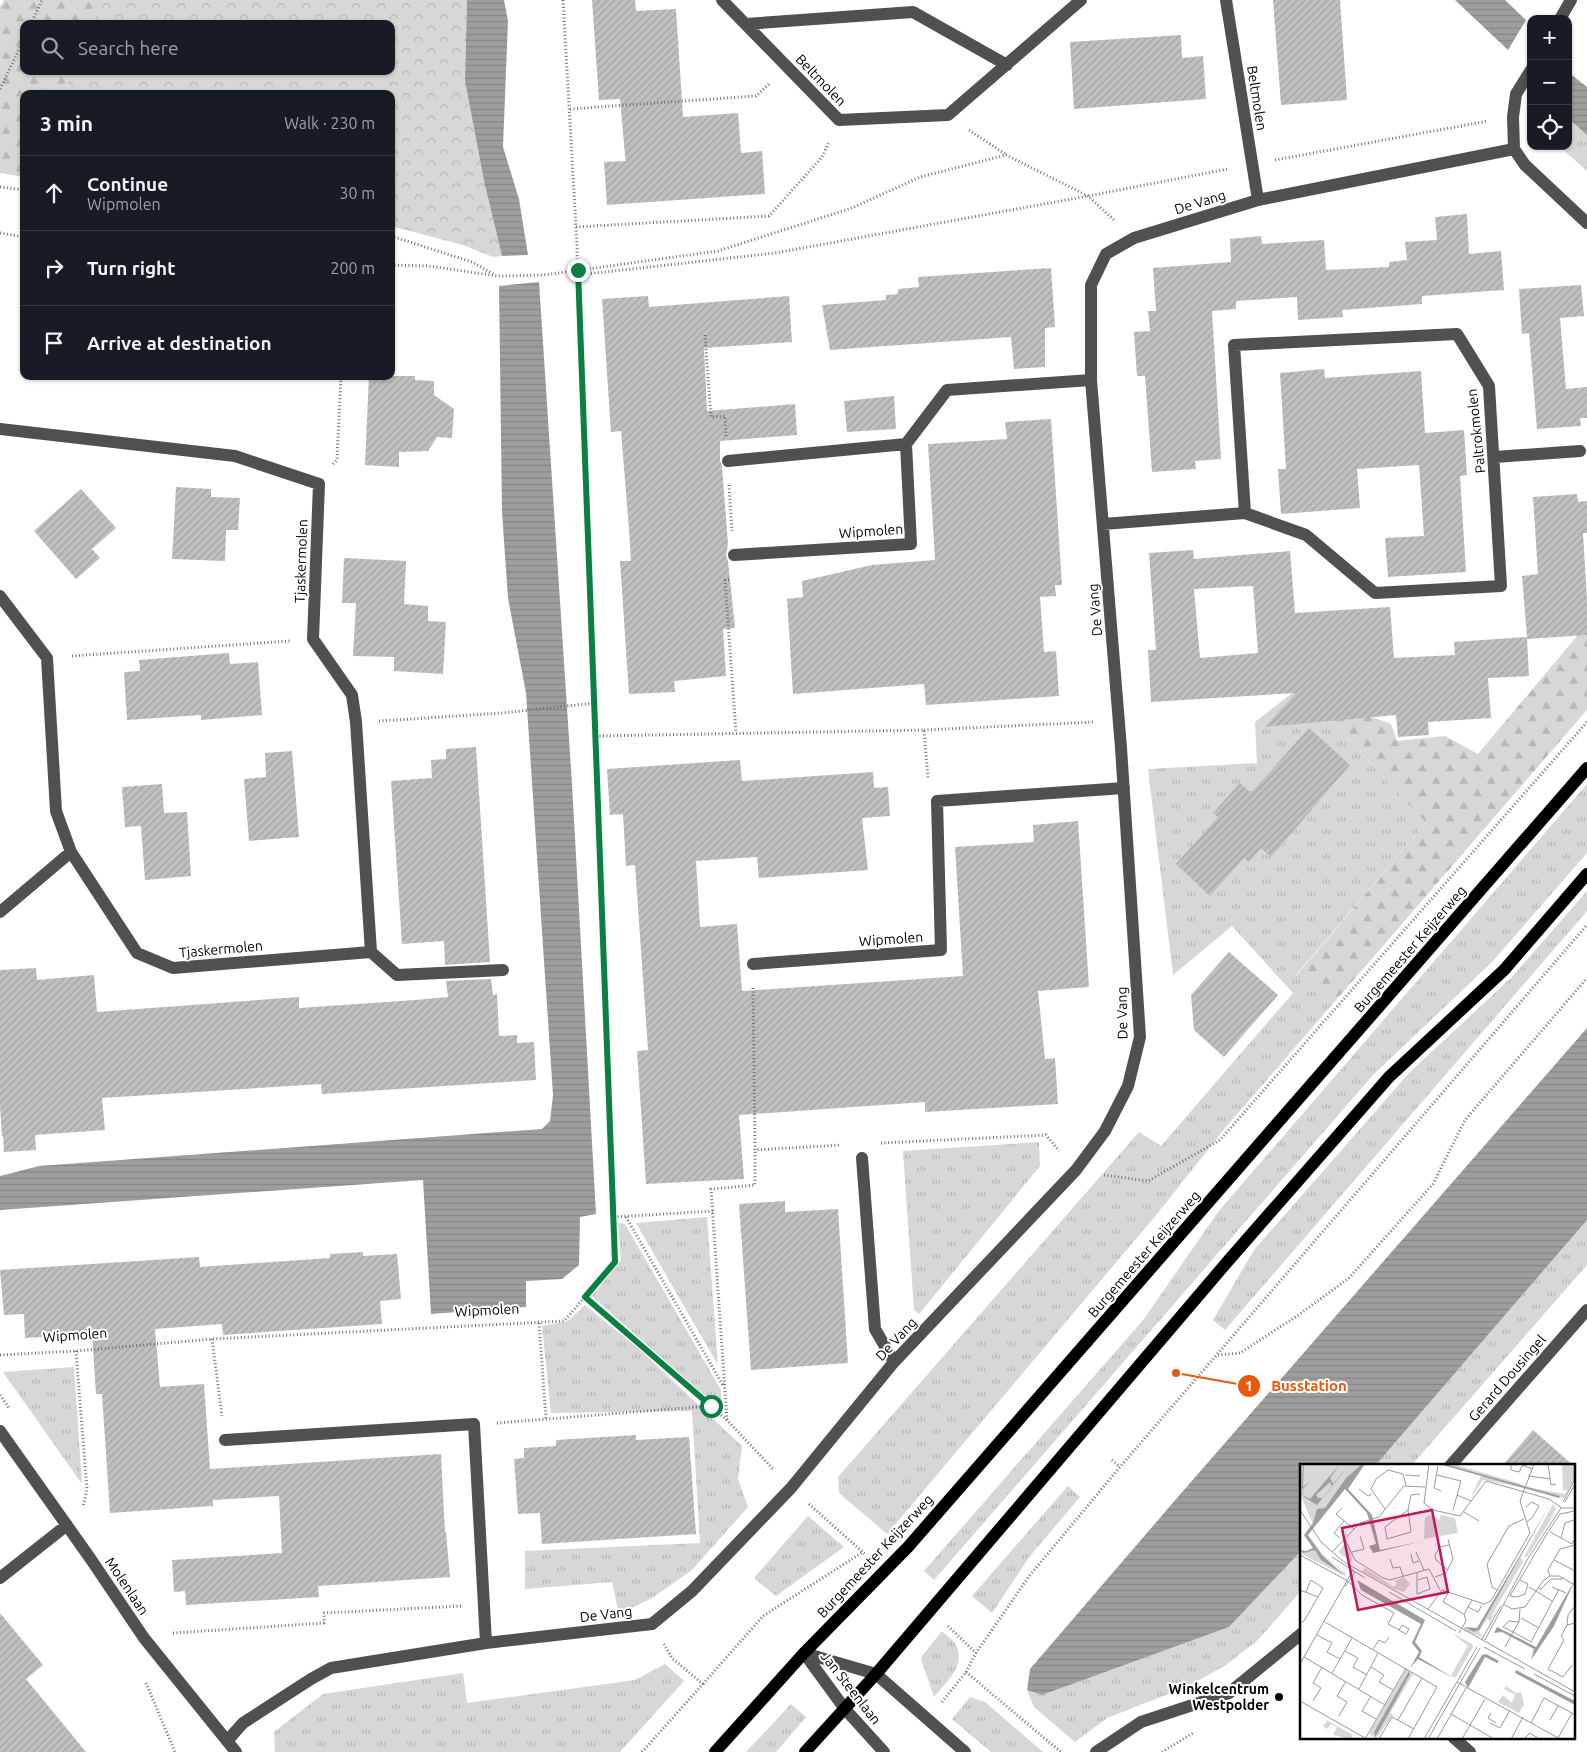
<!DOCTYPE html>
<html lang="en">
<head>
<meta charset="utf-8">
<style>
	:root { --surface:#171b24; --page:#242831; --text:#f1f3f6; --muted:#9ea1a6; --line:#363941 }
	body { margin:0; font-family:Ubuntu,sans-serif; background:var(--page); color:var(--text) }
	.controls { position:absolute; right:15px; top:15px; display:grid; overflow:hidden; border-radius:10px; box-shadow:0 1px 4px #0004 }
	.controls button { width:45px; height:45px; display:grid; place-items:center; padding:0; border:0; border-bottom:1px solid var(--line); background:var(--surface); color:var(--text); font:25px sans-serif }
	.stop { position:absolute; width:15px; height:15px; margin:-11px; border:4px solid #0b8043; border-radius:50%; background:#fff }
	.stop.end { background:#0b8043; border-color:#fff; box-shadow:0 1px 5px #0008 }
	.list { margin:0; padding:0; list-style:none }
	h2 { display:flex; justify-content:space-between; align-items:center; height:65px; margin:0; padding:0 20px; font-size:21px }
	h2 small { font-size:16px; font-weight:400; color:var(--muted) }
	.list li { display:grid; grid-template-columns:32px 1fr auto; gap:15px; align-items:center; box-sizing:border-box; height:75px; padding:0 20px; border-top:1px solid var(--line) }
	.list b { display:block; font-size:19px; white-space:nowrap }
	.list p { margin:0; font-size:16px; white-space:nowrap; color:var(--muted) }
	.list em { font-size:16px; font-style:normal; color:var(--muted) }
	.icon { flex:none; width:28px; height:28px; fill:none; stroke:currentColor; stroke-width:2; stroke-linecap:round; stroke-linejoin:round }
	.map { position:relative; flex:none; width:1587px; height:1752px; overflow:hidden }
	.search { position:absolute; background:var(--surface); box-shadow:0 1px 4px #0004; left:20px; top:20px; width:375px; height:55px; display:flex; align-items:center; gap:12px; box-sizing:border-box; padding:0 18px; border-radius:10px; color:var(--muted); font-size:19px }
	.panel { position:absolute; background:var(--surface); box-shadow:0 1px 4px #0004; left:20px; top:90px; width:375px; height:290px; border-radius:10px }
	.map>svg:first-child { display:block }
	.grass { fill:url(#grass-tufts) }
	.forest { fill:url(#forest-firs) }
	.park { fill:url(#park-crowns) }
	.water { fill:url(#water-rules) }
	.building { fill:url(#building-hatch); fill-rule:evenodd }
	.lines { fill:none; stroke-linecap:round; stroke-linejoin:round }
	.path { stroke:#727272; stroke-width:3; stroke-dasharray:1 2.5; stroke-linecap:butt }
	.minor { stroke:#505050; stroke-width:12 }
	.major { stroke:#000; stroke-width:12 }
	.route { stroke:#0b8043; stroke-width:6 }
	.poi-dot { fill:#000; stroke:#fff; stroke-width:2 }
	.labels { text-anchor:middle; stroke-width:4; stroke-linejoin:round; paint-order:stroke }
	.street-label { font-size:14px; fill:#000; stroke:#fff }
	.poi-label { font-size:14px; font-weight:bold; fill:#000; stroke:#fff; text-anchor:end }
	.inset-road { fill:none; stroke:#999; stroke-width:1 }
	.view { fill:#c2185b; fill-opacity:0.15; stroke:#c2185b; stroke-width:2.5 }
	.inset-edge { fill:none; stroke:#000; stroke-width:2.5 }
	.leader { fill:none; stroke:#e8590c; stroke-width:2 }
	.callout-dot { fill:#e8590c; stroke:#fff; stroke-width:2 }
	.mark-label { font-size:15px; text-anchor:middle; font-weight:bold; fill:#fff }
	.callout-label { font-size:15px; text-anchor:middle; font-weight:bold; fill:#e8590c; stroke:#fff; stroke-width:4; stroke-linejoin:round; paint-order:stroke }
</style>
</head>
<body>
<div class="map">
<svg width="1587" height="1752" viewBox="0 0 1587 1752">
	<defs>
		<pattern id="grass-tufts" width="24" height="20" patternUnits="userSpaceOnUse" patternTransform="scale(1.25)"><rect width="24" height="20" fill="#d7d7d7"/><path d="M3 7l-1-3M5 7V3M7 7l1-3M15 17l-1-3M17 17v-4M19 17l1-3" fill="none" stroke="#b7b7b7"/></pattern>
		<pattern id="forest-firs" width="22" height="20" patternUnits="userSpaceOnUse" patternTransform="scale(1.25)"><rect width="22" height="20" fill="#d7d7d7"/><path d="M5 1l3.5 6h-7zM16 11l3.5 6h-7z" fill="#b7b7b7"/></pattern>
		<pattern id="park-crowns" width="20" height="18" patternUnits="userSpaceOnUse" patternTransform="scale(1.25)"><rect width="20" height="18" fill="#d7d7d7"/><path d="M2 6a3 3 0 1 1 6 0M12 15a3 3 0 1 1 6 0" fill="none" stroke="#b7b7b7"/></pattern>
		<pattern id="water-rules" width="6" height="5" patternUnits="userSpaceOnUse" patternTransform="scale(1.25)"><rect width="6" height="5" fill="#9e9e9e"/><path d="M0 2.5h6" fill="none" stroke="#868686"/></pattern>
		<pattern id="building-hatch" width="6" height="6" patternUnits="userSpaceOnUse" patternTransform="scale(1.25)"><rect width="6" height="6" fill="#c0c0c0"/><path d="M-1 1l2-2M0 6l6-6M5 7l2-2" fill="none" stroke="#a3a3a3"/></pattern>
	</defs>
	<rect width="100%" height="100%" fill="#fff"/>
	<path class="grass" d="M1568 118 1587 135V171L1559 146H1568Z
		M1296 690 1323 711 1426 823 1296 975 1337 999 1226 1127 1157 1214 887 1534 839 1493 838 1477 1139 1132 1161 1146 1293 993 1232 926 1173 975 1148 769 1257 763 1255 722Z
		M1587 784V853L1492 962 1373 1075 934 1580 924 1571 1144 1319 1218 1212Z
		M1587 891V911L1225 1330 1213 1320 1254 1250 1409 1073 1512 977Z
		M1039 1142 1040 1166 919 1314 914 1310 903 1151Z
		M707 1217 718 1365 636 1223Z
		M1587 1220V1265L1411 1466H1375Z
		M618 1223 625 1224 721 1390V1403L712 1402 592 1296 621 1260Z
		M585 1305 640 1350 742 1446 738 1479 748 1507 692 1570 652 1598 619 1614 612 1582 525 1589V1551L700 1543 692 1411 551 1413 542 1326 568 1321Z
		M74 1367 82 1484 3 1372Z
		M1068 1486 1080 1497 1030 1556 992 1613 972 1596Z
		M808 1516 844 1547 776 1596 754 1578Z
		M1301 1551V1591L1258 1640 1226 1665 1189 1686 1107 1718 1075 1742 1034 1707 1027 1690 1042 1695 1229 1627Z
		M942 1631C945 1635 951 1638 954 1642 969 1663 946 1682 934 1697L921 1659 922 1656Z
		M665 1664 684 1681 620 1752H275L274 1732 323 1694 463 1673 467 1703 635 1680Z
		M970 1697 985 1702 1043 1752H991L952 1719Z
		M791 1704 806 1717 776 1752H746Z"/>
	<path class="forest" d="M4 0H106L89 24H24V71H69L67 84 72 94H24V177L0 173V7Z
		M1587 624V710L1337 999 1296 976 1426 823 1323 711 1371 695 1372 717 1391 724 1397 741 1445 736 1478 754Z"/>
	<path class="park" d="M106 0H467L465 81 484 181 502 256 493 257 463 245 391 226V94H72L67 84 69 71H391V24H89Z"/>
	<path class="water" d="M467 0H504L508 21 503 147 519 199 528 255 502 256 484 181 465 81Z
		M1455 0H1505L1526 20 1508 50Z
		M1568 72 1587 87V135L1568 118Z
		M539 282 572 784 596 1214 580 1217 579 1265 562 1279 526 1281V1307L431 1314 423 1180 0 1210V1176L39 1166 542 1129 550 1121 553 1095 526 693 508 598 502 512 499 286Z
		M1587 1028V1220L1375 1466H1301V1551L1229 1627 1042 1695 1027 1690 1030 1669 1177 1498Z"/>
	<path class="building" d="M592 0H635L636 11 676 9 683 117 738 113 741 153 762 151 765 194 607 205 604 162 626 161 625 155 620 99 599 100Z
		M1273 0H1340L1347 100 1281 105Z
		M1181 35 1182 58 1203 56 1206 99 1074 109 1070 42Z
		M1467 214 1469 254 1501 251 1504 290 1422 296V304L1342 310 1343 317 1298 320 1297 297 1236 301V309L1212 311 1221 459 1195 461 1196 469 1152 472 1145 376H1137L1134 332 1150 331 1148 311H1156L1153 268 1231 262 1230 239 1261 236 1262 244 1324 240 1326 270 1389 267V262L1407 260 1405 242 1437 240 1435 217Z
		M1051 268 1055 327 1045 328V367L1014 369 1011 337 830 350 822 305 886 300V295L898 294V289L919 287 918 277Z
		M1581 285 1584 316 1560 318 1566 389 1587 387V418H1580L1581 426 1537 429 1529 333 1522 334 1519 289Z
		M648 296 649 307 789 296 792 342 704 348 707 411 795 404 797 435 720 441V461L722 466 728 544 726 556 728 561 735 628 723 629 726 676 674 681 675 692 629 694 620 561H631L629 529 621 431 611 432 602 299Z
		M1324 369 1325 378 1421 371 1425 433 1464 430 1467 475 1460 476 1466 572 1388 577 1385 538 1424 536 1419 465 1357 469 1360 508 1281 514 1278 469H1286L1280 373Z
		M369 376H415V380L434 381V395L454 409 452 438 437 437 428 451 399 452V467L365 465Z
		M894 396 896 429 847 432 844 401Z
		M1051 419 1062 585H1055L1056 596 1040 597 1044 652 1056 651 1059 696 926 705 924 684 793 694 787 599 803 597 802 581 872 565 935 560 928 444 1007 439 1005 422Z
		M176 487 211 489V497L240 498 238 530H226L225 561 172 559Z
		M81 489 116 528 92 549 100 558 76 579 34 531Z
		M1577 494 1578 502 1587 501V533H1583L1587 600V635L1527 639 1529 676 1488 678 1491 718 1428 722 1429 735 1398 737 1396 715 1265 727 1296 693 1151 702 1148 650H1156L1149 553 1193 550 1194 559 1290 551 1295 613 1390 607 1394 658 1455 655 1454 642 1527 637 1522 576 1538 574 1533 497ZM1253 586 1258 653 1200 658 1194 589Z
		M344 558 406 561 404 604 428 606V621L446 622 443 674 394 671V657L353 656 356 603H342Z
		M229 653 230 664 258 662 262 715 201 720V715L127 720 124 672 140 671 139 660Z
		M1309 728 1350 765 1271 857 1261 848 1249 862 1244 858 1210 896 1176 864 1218 817 1213 813 1240 783 1251 793Z
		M476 747 490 962 445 965 444 941 402 944 391 781 432 778 431 760 446 759V749Z
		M292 751 299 837 249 841 244 779 266 777 265 753Z
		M740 760 742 781 873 772 874 788 888 787 890 816 862 818 868 870 759 878 757 857 696 861 700 927 737 924 742 991 963 976 955 847 1034 842 1033 825 1078 821 1089 987 1038 991 1045 1059 1055 1058 1058 1104 925 1112V1102L739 1115 744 1179 646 1184 637 1051 648 1050 635 865 626 866 623 814 610 815 607 769Z
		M162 784 164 813 187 812 191 876 145 880 141 826 125 827 122 787Z
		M1229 952 1278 995 1224 1057 1194 1030 1191 995Z
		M36 968 37 980 94 975 97 1012 299 997V1008L415 1000 448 997 446 981 491 979 493 995 497 994 499 1036 517 1035V1043L534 1042 536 1080 322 1094 321 1084 102 1098 105 1130 35 1135 36 1150 4 1152 3 1136H2L0 1106V970Z
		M785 1201V1212L838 1209 848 1363 751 1370 739 1204Z
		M363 1252V1256L397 1254 401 1299 380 1301 382 1324 223 1335 222 1324 155 1329 160 1387 204 1384 210 1469 441 1454 445 1532H446L450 1577 318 1586 319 1597 186 1605 185 1591 174 1592 172 1560 282 1553 279 1496 213 1500V1506L110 1513 102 1394H96L92 1334 25 1338 24 1314 4 1315 0 1270 199 1257 200 1267 330 1258V1254Z
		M1533 1430 1574 1466H1502Z
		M636 1435V1440L689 1437 696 1534 542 1544 540 1513 518 1514 514 1459 524 1458V1448L556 1446V1440Z
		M0 1613 43 1665 26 1679 86 1752H0Z"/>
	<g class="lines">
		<path class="path" d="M563 0 577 245 579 331 596 736 615 1262 585 1297
			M31 24 42 0
			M0 89 24 39
			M570 109 756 96 769 84
			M969 130 1005 154
			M1275 160 1488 121
			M0 187 24 190
			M576 227 769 216 822 157 829 142
			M0 233 24 237
			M391 236 472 262 495 275
			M391 265 428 266 498 276 544 275 718 251 852 208 920 177 1006 155 1088 196 1115 221
			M577 275 775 253 1088 196 1228 169
			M705 335 711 417 725 416 726 436
			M333 464 337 460 341 376
			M729 485 732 531
			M729 580H725L736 733
			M72 656 290 641
			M379 721 502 713 595 703
			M924 730 1094 722
			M596 736 924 730 928 778
			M753 988 755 1150 841 1145
			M881 1143 1046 1135 1059 1151
			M1104 1175 1148 1181 1220 1140 1587 722
			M614 1217 713 1211
			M626 1217 724 1387
			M539 1323 546 1419
			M212 1339 222 1416
			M76 1351 87 1490 83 1507
			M0 1355 76 1351 212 1339 564 1321 585 1297 727 1420 774 1470
			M1218 1355 1240 1353 1297 1316 1349 1278 1433 1184 1465 1120 1587 978
			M0 1395 9 1408
			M727 1420 711 1189 755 1185V1150
			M497 1423 710 1406
			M1112 1460 1120 1467
			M809 1504 866 1555
			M948 1626 976 1653
			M173 1633 324 1623V1613L461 1606
			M966 1672 1061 1752
			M146 1683 175 1752
			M703 1684 763 1616 863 1552
			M942 1702 966 1672 976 1653 1030 1575 1120 1467 1587 925
			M642 1752 703 1684 672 1658 664 1644
			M1162 1752 1193 1733"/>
		<path class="minor" d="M722 0 839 120 948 115 1081 0
			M1226 0 1258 200
			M1560 19 1571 0
			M746 24 913 12 1007 65
			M1531 70 1516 94 1513 117 1514 149 1525 165 1587 223
			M0 429 235 456 319 484 313 639 352 695 356 722 371 952 173 968 137 953 71 852 56 811 47 658 0 596
			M1495 457 1580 451
			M728 461 906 444 947 390 1091 380
			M1103 524 1245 513 1306 535 1375 593 1501 586 1489 386 1457 334 1234 345 1245 513
			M734 555 911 544 906 444
			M0 912 71 852
			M371 952 397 975 503 970
			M753 964 941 950 937 801 1124 788
			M862 1158 875 1329 894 1362
			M0 1431 90 1558 144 1638 236 1752
			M225 1440 474 1424 486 1643
			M1450 1466 1587 1310
			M0 1578 67 1525
			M804 1653 876 1674 965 1752
			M804 1653 845 1709 884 1752
			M1454 1738 1470 1752
			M227 1741 243 1723 311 1679 331 1668 486 1643 652 1624 692 1591 791 1488 894 1362 1076 1170 1105 1131 1128 1086 1140 1037 1121 748 1091 380V285L1106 254 1134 238 1258 200 1514 149
			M1096 1752 1141 1722 1229 1693 1301 1634"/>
		<path class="major" d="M715 1752 804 1653 908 1547 1587 768
			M805 1752 876 1674 1228 1261 1389 1077 1504 970 1587 874"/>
	</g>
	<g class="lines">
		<path class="route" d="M578 270 615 1262 585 1297 711 1406"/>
	</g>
	<circle class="poi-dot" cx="1279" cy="1697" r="5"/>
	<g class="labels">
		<g class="street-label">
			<text transform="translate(821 80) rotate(46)" y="5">Beltmolen</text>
			<text transform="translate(1257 98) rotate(81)" y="5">Beltmolen</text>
			<text transform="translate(1200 202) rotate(-17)" y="5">De Vang</text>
			<text transform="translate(1476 431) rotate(-96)" y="5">Paltrokmolen</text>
			<text transform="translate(871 531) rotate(-4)" y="5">Wipmolen</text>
			<text transform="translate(301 561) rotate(-88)" y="5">Tjaskermolen</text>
			<text transform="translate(1095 610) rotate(-95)" y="5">De Vang</text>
			<text transform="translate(891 939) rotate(-4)" y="5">Wipmolen</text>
			<text transform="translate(221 949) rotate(-5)" y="5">Tjaskermolen</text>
			<text transform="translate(1410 949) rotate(-49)" y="5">Burgemeester Keijzerweg</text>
			<text transform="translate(1122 1013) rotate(-91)" y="5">De Vang</text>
			<text transform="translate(1144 1254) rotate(-49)" y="5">Burgemeester Keijzerweg</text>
			<text transform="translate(487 1310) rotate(-3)" y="5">Wipmolen</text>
			<text transform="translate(75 1335) rotate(-4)" y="5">Wipmolen</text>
			<text transform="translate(896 1339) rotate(-47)" y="5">De Vang</text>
			<text transform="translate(1507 1378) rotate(-49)" y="5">Gerard Dousingel</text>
			<text transform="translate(875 1556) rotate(-47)" y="5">Burgemeester Keijzerweg</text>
			<text transform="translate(127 1586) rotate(56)" y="5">Molenlaan</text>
			<text transform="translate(606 1614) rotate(-7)" y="5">De Vang</text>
			<text transform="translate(851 1688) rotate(52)" y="5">Jan Steenlaan</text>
		</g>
		<g class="poi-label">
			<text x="1269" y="1694">Winkelcentrum<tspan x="1269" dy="16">Westpolder</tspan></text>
		</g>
	</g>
	<g transform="translate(1300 1464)">
		<rect width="275" height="275" fill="#fff"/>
		<path d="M145 0H153L222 20 221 21ZM262 0H275V14L264 34 226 23 265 30 267 25 263 27ZM181 12 186 13 221 23 183 16 170 35ZM253 40 256 45 247 58 257 46 227 93H224ZM8 69 23 91 46 109 45 112 0 89 15 86 21 96 45 109 22 91ZM46 78 51 87 52 98 38 88ZM221 93 223 98 190 154 198 144 188 163 190 157 187 155 179 168 183 173 164 167V163L174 168 179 166ZM65 104 94 123 97 119 94 117 104 113 110 120 104 128 94 125 62 107ZM152 169 172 180 173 183 155 214 151 211 168 182ZM106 205 109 207 73 273 69 269ZM110 208 113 210 90 249 93 251 76 275 81 259ZM206 222 216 229 221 228 224 240 219 249 198 238 203 231 212 239 215 231 204 225ZM21 253 53 271 51 275 33 271 37 263 31 260 27 265 23 262 27 257Z" fill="#d7d7d7"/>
		<path d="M0 0H63L13 60 0 30ZM132 51 139 56 141 51 155 54 158 69 124 75 125 53Z" fill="#d7d7d7"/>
		<path d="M3 0H8L4 1 3 23 10 17 3 25 4 32 10 35 40 0 30 14 33 20 50 0 17 41 4 33 2 22ZM30 18 32 23 23 34H18L16 31ZM62 0H65L48 25 72 51 80 86 123 77 73 89 69 82 76 80 67 49 45 25 8 71 22 91 44 111 21 96 15 86 3 89 0 86 6 87 13 84 4 71 13 59 17 45 25 44 46 14ZM139 0H145L260 32 259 34ZM251 39 179 166 174 168 164 163 177 164ZM57 116 125 156 115 178 122 187 119 193 155 215 118 195 110 204 119 188 112 179 121 160 61 126ZM275 116 254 162 231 196 234 185 202 168 194 169 197 163 236 183ZM186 190 199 197 197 199 185 193 168 224 165 218 182 191ZM216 206 275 237V241L215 209ZM109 207 110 210 75 274 74 268Z" fill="#9e9e9e" fill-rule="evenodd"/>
		<path class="inset-road" d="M129 0 124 39 133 46 160 52 186 17 249 35 262 44H275M211 0V6L219 8 223 1 232 5M248 0 251 21 256 20M138 2 134 24 141 27M105 11 120 12M137 11 161 17 153 46M228 12 250 15M59 25 68 32 72 30M157 31 171 37M263 38 275 15M265 38 275 20M42 44 36 50 54 65M85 45 71 25 76 15 88 6 103 10 106 21M0 46 21 78 44 98 275 228M108 46 111 68 87 75 85 63 108 46 111 31 120 30M164 48 179 57M226 58 232 54 239 42 232 38 226 43M250 68 272 80 275 75M40 74 34 69 44 57M261 74 265 59 274 56 275 53M45 75 55 96 83 114 90 116 129 105 140 126M32 88 60 59 79 53 104 22 125 23M52 88 64 85 60 72M116 88 124 106M111 90 113 99 119 97M0 91 48 117 62 131 94 149 88 160 99 166 106 170 109 165 102 161 99 166M32 93 65 114M90 95 93 104 100 103 103 112M254 96 275 107M148 106 136 96 135 91 140 83 149 81M117 109V130L130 125 127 113 118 116M250 112 248 106 260 85 275 81M135 113 146 109 153 95 148 75M220 116 228 120 225 130 217 133 210 132 248 68 260 50 275 47M45 123 55 108M229 123 252 137M252 123 266 129M239 124 241 125 251 115H263M0 126 18 133 23 124 11 116 6 128M197 126 192 123 187 100 209 62 224 55M89 128 156 167M149 128 143 138 164 150 166 157 159 169M203 140 212 145 225 143 243 117 250 112H259L275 121M168 143 178 148 182 141M128 145 142 126 184 140 191 137 230 69 220 37 234 0M164 150 172 136M221 154 239 164M25 158 137 223 108 275M219 158 213 168 203 163 209 157 219 158 220 145M0 159 4 157 18 133M267 161 268 151 275 142M17 171 32 179 27 188 40 195M182 175 201 142M185 176 227 96 261 44M184 183 225 205M205 183 213 168 231 178 259 125M73 185 79 176 85 179 89 173M45 187 58 194 53 203 67 211M4 193 85 241M0 200 53 106M272 201 263 213 248 205 264 176 261 172 267 161 275 159M71 203 84 211 79 218 93 226M32 209 52 174M234 210 275 232M157 218 260 275M59 225 78 189M71 232 62 247 76 255M0 237 65 274M13 237 21 224 13 219 22 203M191 249 188 254 196 259M151 250 194 275M39 252 47 238 37 232 46 217M98 256 122 214M250 256 258 242M190 259 200 264 210 246M231 259 244 234 272 249M258 274 272 249 275 251M65 275 106 204M79 275 92 253 114 265M124 275 177 183M128 275 180 184M137 275 166 224M162 275 185 235M211 275 223 253M224 275 230 269 238 274"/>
		<path class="view" d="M132 46 148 128 58 146 42 64Z"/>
		<rect width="275" height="275" class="inset-edge"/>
	</g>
	<path class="leader" d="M1176 1373L1249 1386"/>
	<g class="callout-dot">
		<circle cx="1176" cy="1373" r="5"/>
		<circle cx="1249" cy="1386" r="12"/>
	</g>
	<g class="mark-label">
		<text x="1249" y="1391">1</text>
	</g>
	<g class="callout-label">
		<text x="1309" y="1391">Busstation</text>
	</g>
</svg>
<div class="controls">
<button>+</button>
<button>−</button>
<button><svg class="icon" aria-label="locate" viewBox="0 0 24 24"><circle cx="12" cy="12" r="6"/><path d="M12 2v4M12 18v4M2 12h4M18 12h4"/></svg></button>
</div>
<div class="stop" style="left:711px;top:1406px"></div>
<div class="stop end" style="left:578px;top:270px"></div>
<div class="search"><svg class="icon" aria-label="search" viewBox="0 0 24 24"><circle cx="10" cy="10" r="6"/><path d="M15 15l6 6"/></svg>Search here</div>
<section class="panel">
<h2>3 min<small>Walk · 230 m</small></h2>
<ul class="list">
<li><svg class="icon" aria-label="ahead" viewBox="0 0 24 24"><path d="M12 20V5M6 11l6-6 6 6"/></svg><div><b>Continue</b><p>Wipmolen</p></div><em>30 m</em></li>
<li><svg class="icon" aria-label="right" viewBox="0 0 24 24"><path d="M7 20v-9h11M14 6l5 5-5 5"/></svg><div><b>Turn right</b></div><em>200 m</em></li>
<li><svg class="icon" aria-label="arrive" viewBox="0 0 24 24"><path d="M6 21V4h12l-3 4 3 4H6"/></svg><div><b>Arrive at destination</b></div></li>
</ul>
</section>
</div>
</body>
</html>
